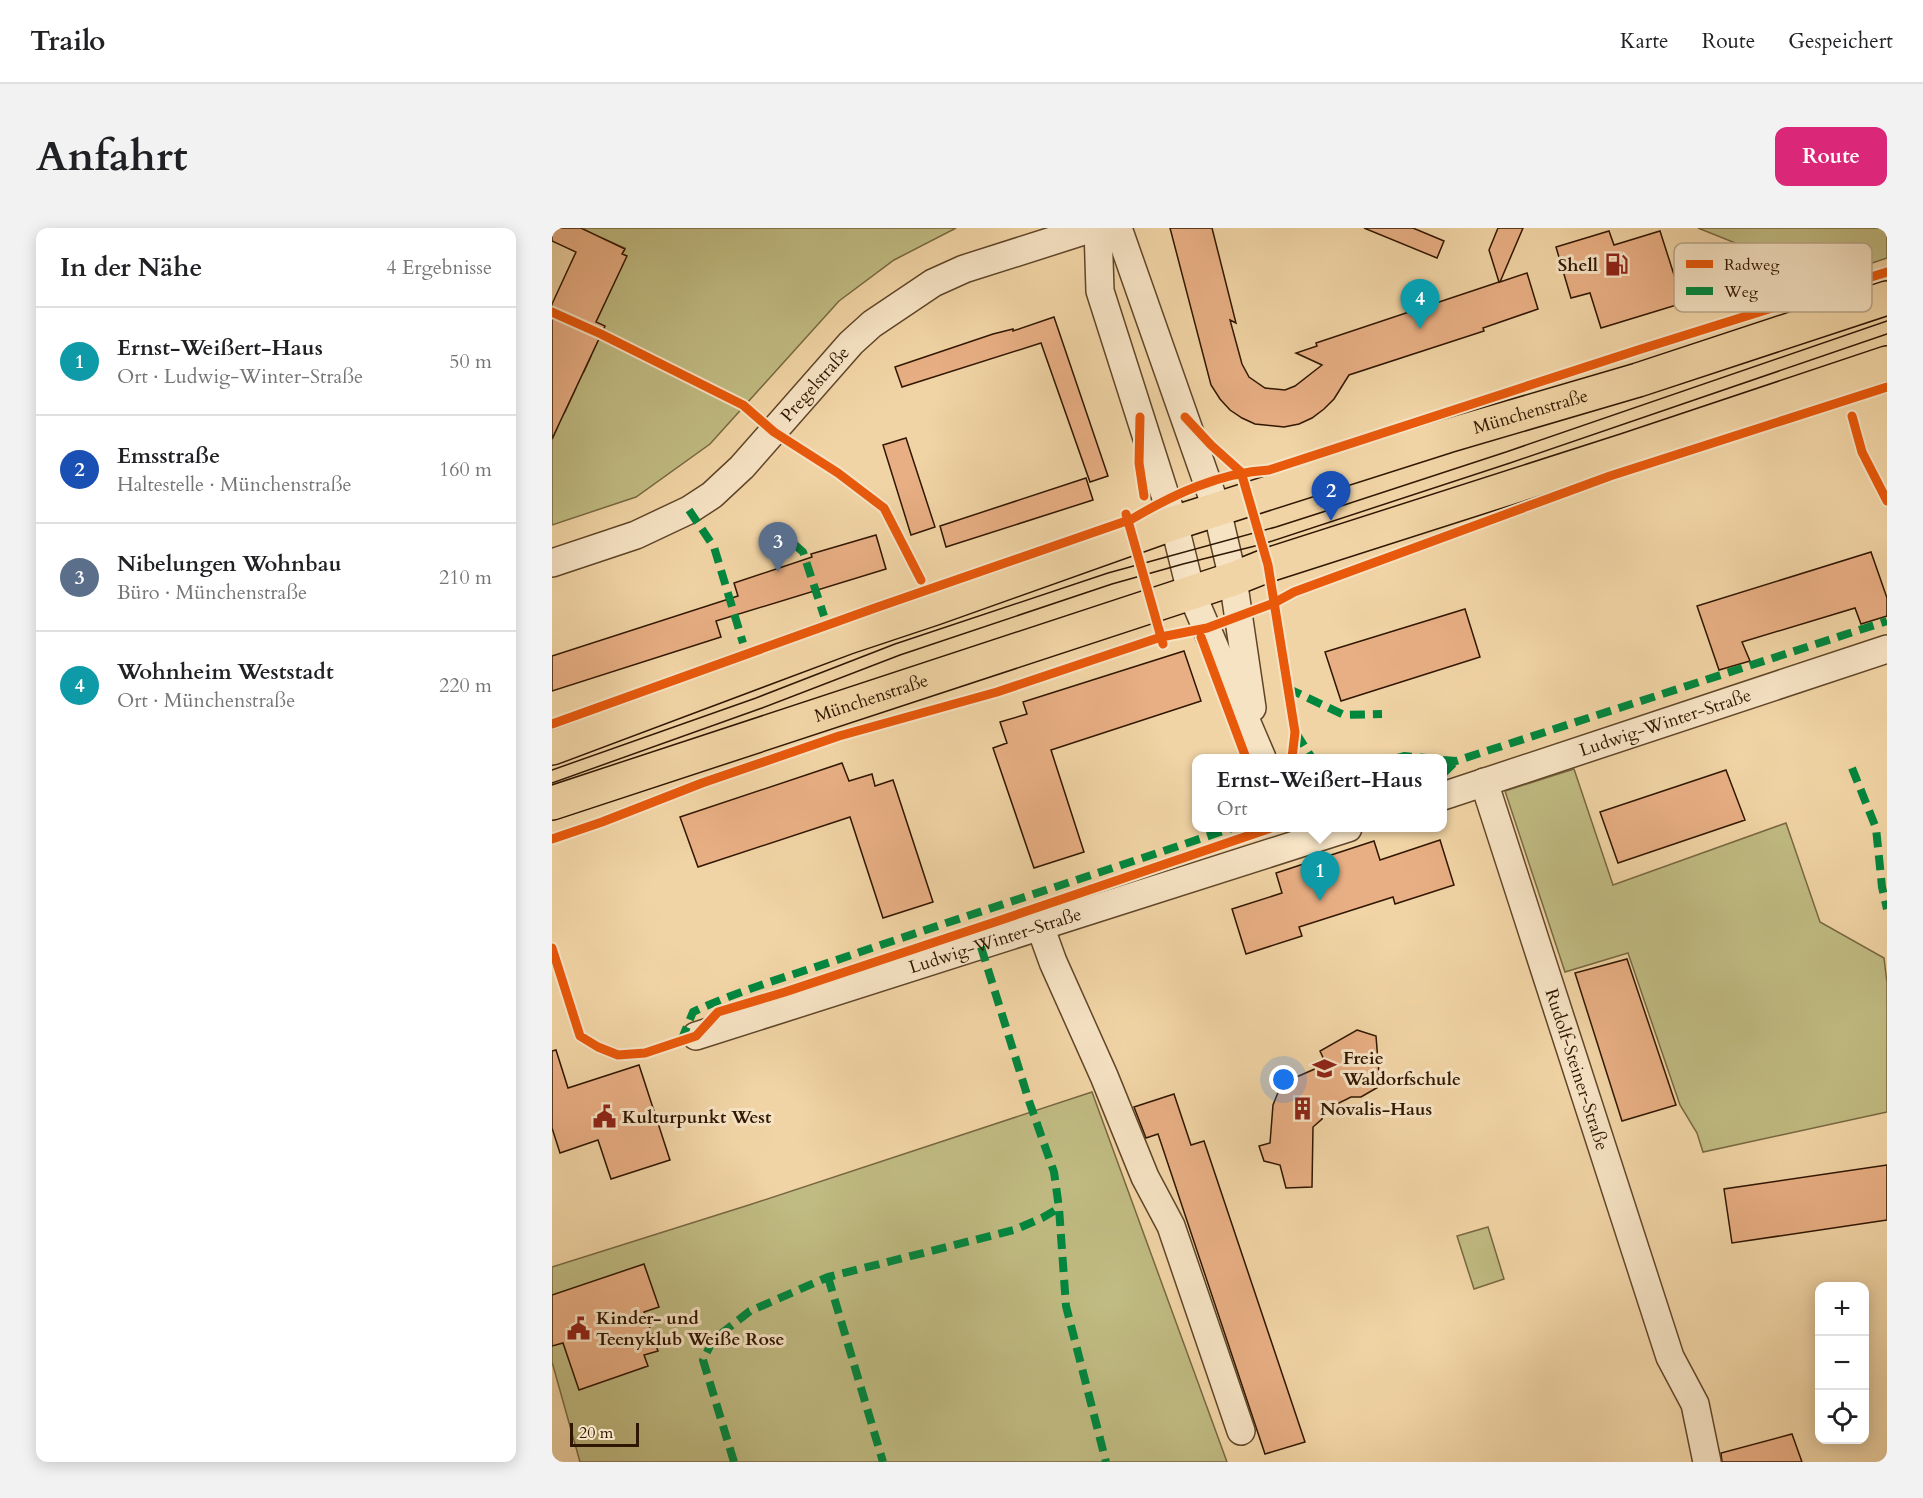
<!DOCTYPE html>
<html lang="de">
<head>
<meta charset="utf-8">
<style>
	:root { --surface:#fff; --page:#f2f2f2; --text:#202124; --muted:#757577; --line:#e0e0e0; --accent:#db2777 }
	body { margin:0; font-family:Cardo,serif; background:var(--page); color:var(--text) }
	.controls { position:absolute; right:18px; bottom:18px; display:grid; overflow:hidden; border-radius:12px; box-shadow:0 3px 15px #0003 }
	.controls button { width:54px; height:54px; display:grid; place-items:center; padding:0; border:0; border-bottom:2px solid var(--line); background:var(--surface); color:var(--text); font:30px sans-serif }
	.scale { position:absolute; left:18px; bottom:15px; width:69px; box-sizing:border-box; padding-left:6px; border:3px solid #2f1600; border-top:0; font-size:16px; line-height:21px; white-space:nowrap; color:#2f1600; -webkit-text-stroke:4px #f6e3c4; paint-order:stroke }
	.you { position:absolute; left:732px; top:852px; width:21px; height:21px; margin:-15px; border:4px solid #fff; border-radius:50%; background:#1a73e8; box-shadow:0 0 0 9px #1a73e833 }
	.badge { display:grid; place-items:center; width:39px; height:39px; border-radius:50%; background:var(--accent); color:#fff; font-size:20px; font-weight:700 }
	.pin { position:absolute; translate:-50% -50px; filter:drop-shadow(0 2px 3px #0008) }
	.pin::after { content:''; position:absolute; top:32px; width:21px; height:18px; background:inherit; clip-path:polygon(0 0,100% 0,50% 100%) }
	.popup { position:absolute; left:640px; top:526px; width:255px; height:78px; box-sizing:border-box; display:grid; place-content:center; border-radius:12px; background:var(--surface); filter:drop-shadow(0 2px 4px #0005); font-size:20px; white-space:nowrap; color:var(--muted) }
	.popup b { font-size:22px; color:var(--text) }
	.popup::after { content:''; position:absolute; left:50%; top:100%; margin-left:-12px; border:12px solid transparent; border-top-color:var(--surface) }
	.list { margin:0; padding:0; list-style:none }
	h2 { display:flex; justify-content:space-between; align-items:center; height:78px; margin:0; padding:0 24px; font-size:26px }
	h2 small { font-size:20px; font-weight:400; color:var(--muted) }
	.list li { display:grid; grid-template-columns:39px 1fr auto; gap:18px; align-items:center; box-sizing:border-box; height:108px; padding:0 24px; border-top:2px solid var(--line) }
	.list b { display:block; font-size:22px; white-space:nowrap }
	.list p { margin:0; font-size:20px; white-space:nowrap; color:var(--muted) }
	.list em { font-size:20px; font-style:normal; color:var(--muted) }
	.icon { flex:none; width:33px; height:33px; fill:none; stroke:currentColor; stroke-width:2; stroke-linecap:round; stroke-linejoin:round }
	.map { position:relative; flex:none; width:1335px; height:1234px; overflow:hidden; border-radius:12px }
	header { display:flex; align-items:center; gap:36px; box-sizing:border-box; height:84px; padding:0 30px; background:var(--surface); border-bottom:2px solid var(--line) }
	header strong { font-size:28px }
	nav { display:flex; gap:33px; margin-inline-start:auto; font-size:21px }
	.intro { display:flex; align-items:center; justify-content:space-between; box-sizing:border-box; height:144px; padding:0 36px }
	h1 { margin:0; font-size:42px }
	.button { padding:15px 27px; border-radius:12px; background:var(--accent); color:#fff; font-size:21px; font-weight:700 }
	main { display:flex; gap:36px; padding:0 36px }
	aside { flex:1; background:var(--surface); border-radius:12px; box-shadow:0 3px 15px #0003 }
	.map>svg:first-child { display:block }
	.green { fill:#c0bb82; stroke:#786841; stroke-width:1.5 }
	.building { fill:#e9af84; stroke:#2f1600; stroke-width:1.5 }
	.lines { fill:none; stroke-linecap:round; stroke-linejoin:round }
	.minor-casing { stroke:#604629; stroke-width:30 }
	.major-casing { stroke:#2f1600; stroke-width:36 }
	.minor { stroke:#f6e3c4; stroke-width:27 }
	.major { stroke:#f1d4a5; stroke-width:33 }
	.tram { stroke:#2f1600; stroke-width:1.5 }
	.quiet { stroke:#00873e; stroke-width:8; stroke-dasharray:15 8; stroke-linecap:butt }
	.cycleway-casing { stroke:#f6e3c4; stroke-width:13 }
	.cycleway { stroke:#e8590c; stroke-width:9 }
	.labels { text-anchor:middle; stroke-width:6; stroke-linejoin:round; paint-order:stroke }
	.poi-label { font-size:18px; font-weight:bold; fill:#2f1600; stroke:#f6e3c4; text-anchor:start }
	.street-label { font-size:18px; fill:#2f1600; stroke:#f6e3c4 }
	.key { fill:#f6e3c4; stroke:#baa689; stroke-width:1.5 }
	.key-label { font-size:16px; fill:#2f1600 }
</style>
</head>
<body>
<header>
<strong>Trailo</strong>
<nav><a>Karte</a><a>Route</a><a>Gespeichert</a></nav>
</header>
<div class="intro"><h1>Anfahrt</h1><a class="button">Route</a></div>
<main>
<aside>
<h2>In der Nähe<small>4 Ergebnisse</small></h2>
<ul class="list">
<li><span class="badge" style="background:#0f9aa8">1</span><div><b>Ernst-Weißert-Haus</b><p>Ort · Ludwig-Winter-Straße</p></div><em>50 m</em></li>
<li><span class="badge" style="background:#1a4fb4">2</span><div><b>Emsstraße</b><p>Haltestelle · Münchenstraße</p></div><em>160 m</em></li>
<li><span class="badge" style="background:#5c6f8a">3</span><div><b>Nibelungen Wohnbau</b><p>Büro · Münchenstraße</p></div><em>210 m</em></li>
<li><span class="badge" style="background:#0f9aa8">4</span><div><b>Wohnheim Weststadt</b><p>Ort · Münchenstraße</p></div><em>220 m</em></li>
</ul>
</aside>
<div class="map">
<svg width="1335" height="1234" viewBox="0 0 1335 1234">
	<rect width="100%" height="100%" fill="#f1d4a5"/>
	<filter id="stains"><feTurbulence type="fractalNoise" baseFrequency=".00333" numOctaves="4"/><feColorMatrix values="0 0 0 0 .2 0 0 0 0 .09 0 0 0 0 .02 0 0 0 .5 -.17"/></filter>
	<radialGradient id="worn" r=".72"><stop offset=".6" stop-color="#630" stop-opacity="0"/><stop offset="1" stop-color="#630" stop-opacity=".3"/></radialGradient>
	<path class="green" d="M33 0H404L342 32 287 73 158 216 84 269 0 297V212L6 198 0 195 13 184 24 160 13 154 32 144 39 128 37 91 74 28 70 26 73 20 50 10 31 5Z
		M1146 0H1335V30L1273 51Z
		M1022 541 1061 657 1234 595 1268 694 1332 730 1335 755V884L1151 924 1145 905 1128 877 1076 725 1013 744 953 563Z
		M540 864 675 1234H28L0 1134V1039L200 976Z
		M936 999 952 1051 922 1061 905 1008Z"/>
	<path class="building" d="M0 0H29L73 21 70 26 75 28 44 94 53 98 0 211V76L24 24 0 13Z
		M618 0H660L684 95 678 92 690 136 697 149 713 160 733 162 743 158 770 137 744 125 765 118 764 115 947 54 937 22 946 0H971L948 54 975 45 986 81 931 100 932 103 797 147 782 171 772 181 760 190 747 196 732 199 703 196 690 190 678 182 668 171 659 157Z
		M812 0H861L892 13 885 30Z
		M1057 3 1062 17 1108 3 1131 75 1049 100 1038 65 1019 70 1004 19Z
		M502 89 556 248 538 254 489 115 350 159 343 139 441 106 461 101V103Z
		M354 210 383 299 359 307 331 217Z
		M534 250 541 272 394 319 388 298Z
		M324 307 334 341 164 393 169 409 0 463V428L186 368 182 355 260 329 259 326Z
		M1319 324 1335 370V388L1309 396 1303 380 1190 414 1198 433 1167 442 1145 378Z
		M913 381 928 429 789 473 773 424Z
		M632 423 649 473 499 522 532 624 482 640 441 520 455 515 448 494 475 486 471 474Z
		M290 535 297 553 320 546 323 558 341 552 381 674 331 690 298 589 146 639 128 589Z
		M1174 542 1193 592 1066 635 1048 584Z
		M888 612 902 657 843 676 841 669 747 699 750 708 694 726 680 681 730 665 724 645 822 613 828 632Z
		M1075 731 1124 877 1070 893 1023 745Z
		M805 802 824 808 828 858 809 869H799L783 877 772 879 770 891 761 899 760 959 734 960 728 937 712 933 707 918 718 915 721 877 727 862 740 851 774 836 768 823Z
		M4 822 16 860 87 837 118 932 59 951 46 912 8 925 0 900V823Z
		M622 866 639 917 652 913 753 1214 713 1226 606 906 594 910 582 879Z
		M1335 937V992L1180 1015 1172 961Z
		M92 1036 107 1079 92 1084 106 1123 92 1127 96 1138 27 1162 11 1115 0 1118V1067Z
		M1240 1206 1250 1234H1170L1169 1225Z"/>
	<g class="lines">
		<defs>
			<g id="minor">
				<path d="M546 0 548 63 622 295 639 364 710 530"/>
				<path d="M566 0 665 282 681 351 700 480"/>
				<path id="s1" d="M0 335 84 307 137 282 160 267 190 239 299 115 320 96 381 55 412 41 541 0"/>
				<path id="s2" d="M932 554 1118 1129 1143 1176 1155 1234"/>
				<path id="s3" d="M891 568 1335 421"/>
				<path d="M488 698 501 734 552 848 593 949 619 998 689 1203"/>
				<path id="s4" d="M144 808 796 600"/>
			</g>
			<g id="major">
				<path id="s5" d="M0 520 296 409 383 380 622 295 895 208 1086 152 1335 70"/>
				<path id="s6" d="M0 575 681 351 716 337 1075 222 1335 135"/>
			</g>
		</defs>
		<use href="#minor" class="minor-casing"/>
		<use href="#major" class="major-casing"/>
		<use href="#minor" class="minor"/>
		<use href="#major" class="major"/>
		<path class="tram" d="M0 542 204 470 343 416 556 345 724 299 777 282 954 224 1335 93
			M0 555 210 480 348 427 560 356 631 336 711 316 958 235 1335 106"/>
		<path class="quiet" d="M1333 0 1335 1
			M137 282 162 319 191 415
			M242 316 251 324 272 388
			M735 460 792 487 830 486
			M744 505 760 530
			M845 530 852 528 875 530
			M891 532 904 533 1335 393
			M1300 540 1324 600 1330 659 1335 681
			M891 546 904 533
			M429 719 477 873 502 944 507 980 514 1078 554 1234
			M129 813 141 784C194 759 252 744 308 724 432 682 556 642 680 600
			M276 1049 331 1234
			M182 1234 151 1132 161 1112 198 1083 276 1049 462 1002 490 990 507 980"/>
		<defs>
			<path id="cycleway" d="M0 84 49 106 191 177 222 204 286 245 332 280 369 352
				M1300 188 1310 224 1335 273
				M588 189 587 235 592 268
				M633 189 659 217 689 244 716 337 743 504 740 530
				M574 286 611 416
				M649 409 694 530
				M0 496 323 380 580 291C622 266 667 245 717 242L1086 122 1335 44
				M0 611 50 594 150 555 287 508 445 464 609 409 655 400 722 375 742 364 1058 248 1335 159
				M0 720 28 808 46 819 66 827 93 825 144 808 166 784 233 764 446 693 719 600"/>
		</defs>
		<use href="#cycleway" class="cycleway-casing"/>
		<use href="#cycleway" class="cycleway"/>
	</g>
	<defs>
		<symbol id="fuel-bare" viewBox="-9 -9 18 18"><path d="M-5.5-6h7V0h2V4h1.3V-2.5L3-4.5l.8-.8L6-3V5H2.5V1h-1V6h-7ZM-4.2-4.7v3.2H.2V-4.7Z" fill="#8f2418" stroke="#f6e3c4" stroke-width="2.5" paint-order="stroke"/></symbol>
		<symbol id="school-bare" viewBox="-9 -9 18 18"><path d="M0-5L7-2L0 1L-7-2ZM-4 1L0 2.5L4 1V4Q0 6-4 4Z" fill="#8f2418" stroke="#f6e3c4" stroke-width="2.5" paint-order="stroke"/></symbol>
		<symbol id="building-bare" viewBox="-9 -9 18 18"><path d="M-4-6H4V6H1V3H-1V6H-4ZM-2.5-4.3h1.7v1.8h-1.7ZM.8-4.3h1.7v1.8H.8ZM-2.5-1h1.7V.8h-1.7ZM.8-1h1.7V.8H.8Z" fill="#8f2418" stroke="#f6e3c4" stroke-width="2.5" paint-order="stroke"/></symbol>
		<symbol id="civic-bare" viewBox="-9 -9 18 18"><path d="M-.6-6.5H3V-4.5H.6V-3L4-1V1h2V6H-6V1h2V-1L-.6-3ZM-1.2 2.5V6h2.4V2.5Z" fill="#8f2418" stroke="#f6e3c4" stroke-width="2.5" paint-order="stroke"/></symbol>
	</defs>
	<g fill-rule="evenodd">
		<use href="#fuel-bare" x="1048" y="20" width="33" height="33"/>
		<use href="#school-bare" x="756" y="824" width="33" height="33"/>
		<use href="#building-bare" x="734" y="864" width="33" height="33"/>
		<use href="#civic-bare" x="36" y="872" width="33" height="33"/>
		<use href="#civic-bare" x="10" y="1084" width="33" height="33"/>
	</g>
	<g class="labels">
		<g class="poi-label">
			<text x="1046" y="43" text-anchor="end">Shell</text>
			<text x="791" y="836">Freie<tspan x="791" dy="21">Waldorfschule</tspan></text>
			<text x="768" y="887">Novalis-Haus</text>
			<text x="70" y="895">Kulturpunkt West</text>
			<text x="44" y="1096">Kinder- und<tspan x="44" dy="21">Teenyklub Weiße Rose</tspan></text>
		</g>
		<g class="street-label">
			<text dy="6" stroke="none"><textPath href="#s1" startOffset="326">Pregelstraße</textPath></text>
			<text dy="6" stroke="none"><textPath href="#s5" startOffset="1035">Münchenstraße</textPath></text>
			<text dy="6" stroke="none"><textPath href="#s6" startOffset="336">Münchenstraße</textPath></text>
			<text dy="6" stroke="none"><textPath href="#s3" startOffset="234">Ludwig-Winter-Straße</textPath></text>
			<text dy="6" stroke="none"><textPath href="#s4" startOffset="314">Ludwig-Winter-Straße</textPath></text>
			<text dy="6" stroke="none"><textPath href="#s2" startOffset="302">Rudolf-Steiner-Straße</textPath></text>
		</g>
	</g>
	<rect x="1122" y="15" width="198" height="69" rx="9" class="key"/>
	<rect x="1134" y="32" width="27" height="8" fill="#e8590c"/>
	<rect x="1134" y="59" width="27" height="8" fill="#00873e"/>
	<g class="key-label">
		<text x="1172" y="42">Radweg</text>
		<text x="1172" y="69">Weg</text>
	</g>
	<rect width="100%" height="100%" filter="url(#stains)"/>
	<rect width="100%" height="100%" fill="url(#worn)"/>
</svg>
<div class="controls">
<button>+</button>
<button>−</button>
<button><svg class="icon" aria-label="locate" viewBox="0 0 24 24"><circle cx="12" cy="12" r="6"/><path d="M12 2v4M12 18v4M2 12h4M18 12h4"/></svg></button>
</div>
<div class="scale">20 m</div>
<div class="you"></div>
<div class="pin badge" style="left:768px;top:673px;background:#0f9aa8">1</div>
<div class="popup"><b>Ernst-Weißert-Haus</b>Ort</div>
<div class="pin badge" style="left:779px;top:293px;background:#1a4fb4">2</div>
<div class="pin badge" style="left:226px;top:344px;background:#5c6f8a">3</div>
<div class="pin badge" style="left:868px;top:101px;background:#0f9aa8">4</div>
</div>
</main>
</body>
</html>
